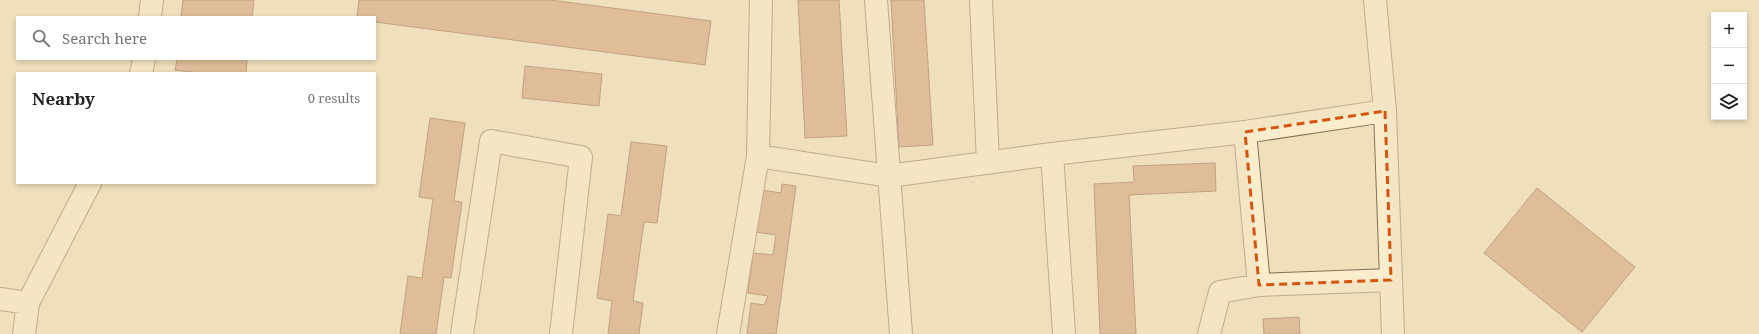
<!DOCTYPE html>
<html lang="en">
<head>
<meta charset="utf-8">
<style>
	:root { --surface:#fff; --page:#f6f6f6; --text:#222; --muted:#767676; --line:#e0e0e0 }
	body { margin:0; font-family:"Noto Serif",serif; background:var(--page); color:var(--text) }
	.controls { position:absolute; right:12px; top:12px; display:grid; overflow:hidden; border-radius:0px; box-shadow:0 2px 6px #0003 }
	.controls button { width:36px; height:36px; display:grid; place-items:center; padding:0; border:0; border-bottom:1px solid var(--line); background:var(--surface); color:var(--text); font:20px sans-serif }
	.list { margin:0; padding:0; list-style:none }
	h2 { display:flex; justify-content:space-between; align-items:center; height:52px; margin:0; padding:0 16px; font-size:17px }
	h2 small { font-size:13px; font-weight:400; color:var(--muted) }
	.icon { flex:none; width:22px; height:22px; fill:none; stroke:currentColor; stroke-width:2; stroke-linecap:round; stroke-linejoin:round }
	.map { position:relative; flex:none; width:1759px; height:334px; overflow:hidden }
	.search { position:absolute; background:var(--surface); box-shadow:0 2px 6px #0003; left:16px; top:16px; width:360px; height:44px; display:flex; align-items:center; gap:10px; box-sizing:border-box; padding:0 14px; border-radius:0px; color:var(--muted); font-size:15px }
	.panel { position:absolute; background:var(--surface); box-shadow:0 2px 6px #0003; left:16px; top:72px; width:360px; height:112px; border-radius:0px }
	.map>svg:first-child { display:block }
	.building { fill:#cf966f; stroke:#875839 }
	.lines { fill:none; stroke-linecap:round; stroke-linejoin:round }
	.minor-casing { stroke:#876f54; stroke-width:24 }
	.tertiary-casing { stroke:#876f54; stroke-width:24 }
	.minor { stroke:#faedce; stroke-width:22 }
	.tertiary { stroke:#faedce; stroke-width:22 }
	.marked { fill:none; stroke:#d6540d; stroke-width:3; stroke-dasharray:8 5; stroke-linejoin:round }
</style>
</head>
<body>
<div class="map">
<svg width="1759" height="334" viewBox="0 0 1759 334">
	<rect width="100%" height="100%" fill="#efdfbb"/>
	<path class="building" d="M183 0H254L252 17H181Z
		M359 0H551L711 21 705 65 375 22V17H357Z
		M798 0H839L847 136 805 138Z
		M891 0H924L933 145 899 147Z
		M177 59H247L246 73H200L175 70Z
		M525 66 602 74 599 106 522 98Z
		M430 118 465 123 454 201 462 202 451 278 444 277 436 334H400L408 276 422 278 433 199 419 197Z
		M631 142 667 146 657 223 644 222 633 301 643 303 639 334H608L612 301 597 298 608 214 621 216Z
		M1215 163 1216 191 1129 195 1136 334H1100L1094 184 1134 182 1133 166Z
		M782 184 796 186 776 334H747L751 303 764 305 768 296 748 293 753 253 773 255 776 235 756 232 762 190 781 193Z
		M1537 188 1635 267 1582 332 1484 253Z
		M1299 317 1300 334H1264L1263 319Z"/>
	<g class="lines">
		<defs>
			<path id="minor" d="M876 0 901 334
				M981 0 988 163
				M150 17 152 0
				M141 73 144 59
				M1245 132 1259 285
				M1052 154 1064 334
				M758 156 889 176 1052 154 1245 132 1385 111
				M0 299 28 303
				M24 334 28 303 90 183
				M462 334 491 141 581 157 561 334
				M728 334 758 156 761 0
				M1209 334 1220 292 1259 285 1391 280"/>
			<path id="tertiary" d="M1375 0 1385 111 1393 334"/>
		</defs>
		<use href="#minor" class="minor-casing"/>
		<use href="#tertiary" class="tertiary-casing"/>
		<use href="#minor" class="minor"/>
		<use href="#tertiary" class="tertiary"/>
	</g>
	<path d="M0 0H1759V334H0ZM1385 111 1391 280 1259 285 1245 132Z" fill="#efdfbb" fill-opacity=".55" fill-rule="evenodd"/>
	<path class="marked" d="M1385 111 1391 280 1259 285 1245 132Z"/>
</svg>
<div class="controls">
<button>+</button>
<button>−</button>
<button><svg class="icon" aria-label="layers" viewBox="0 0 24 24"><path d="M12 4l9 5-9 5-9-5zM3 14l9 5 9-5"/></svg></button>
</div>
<div class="search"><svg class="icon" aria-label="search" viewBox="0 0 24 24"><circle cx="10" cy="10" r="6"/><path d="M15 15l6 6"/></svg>Search here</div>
<section class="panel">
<h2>Nearby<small>0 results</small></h2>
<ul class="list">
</ul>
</section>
</div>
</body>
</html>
